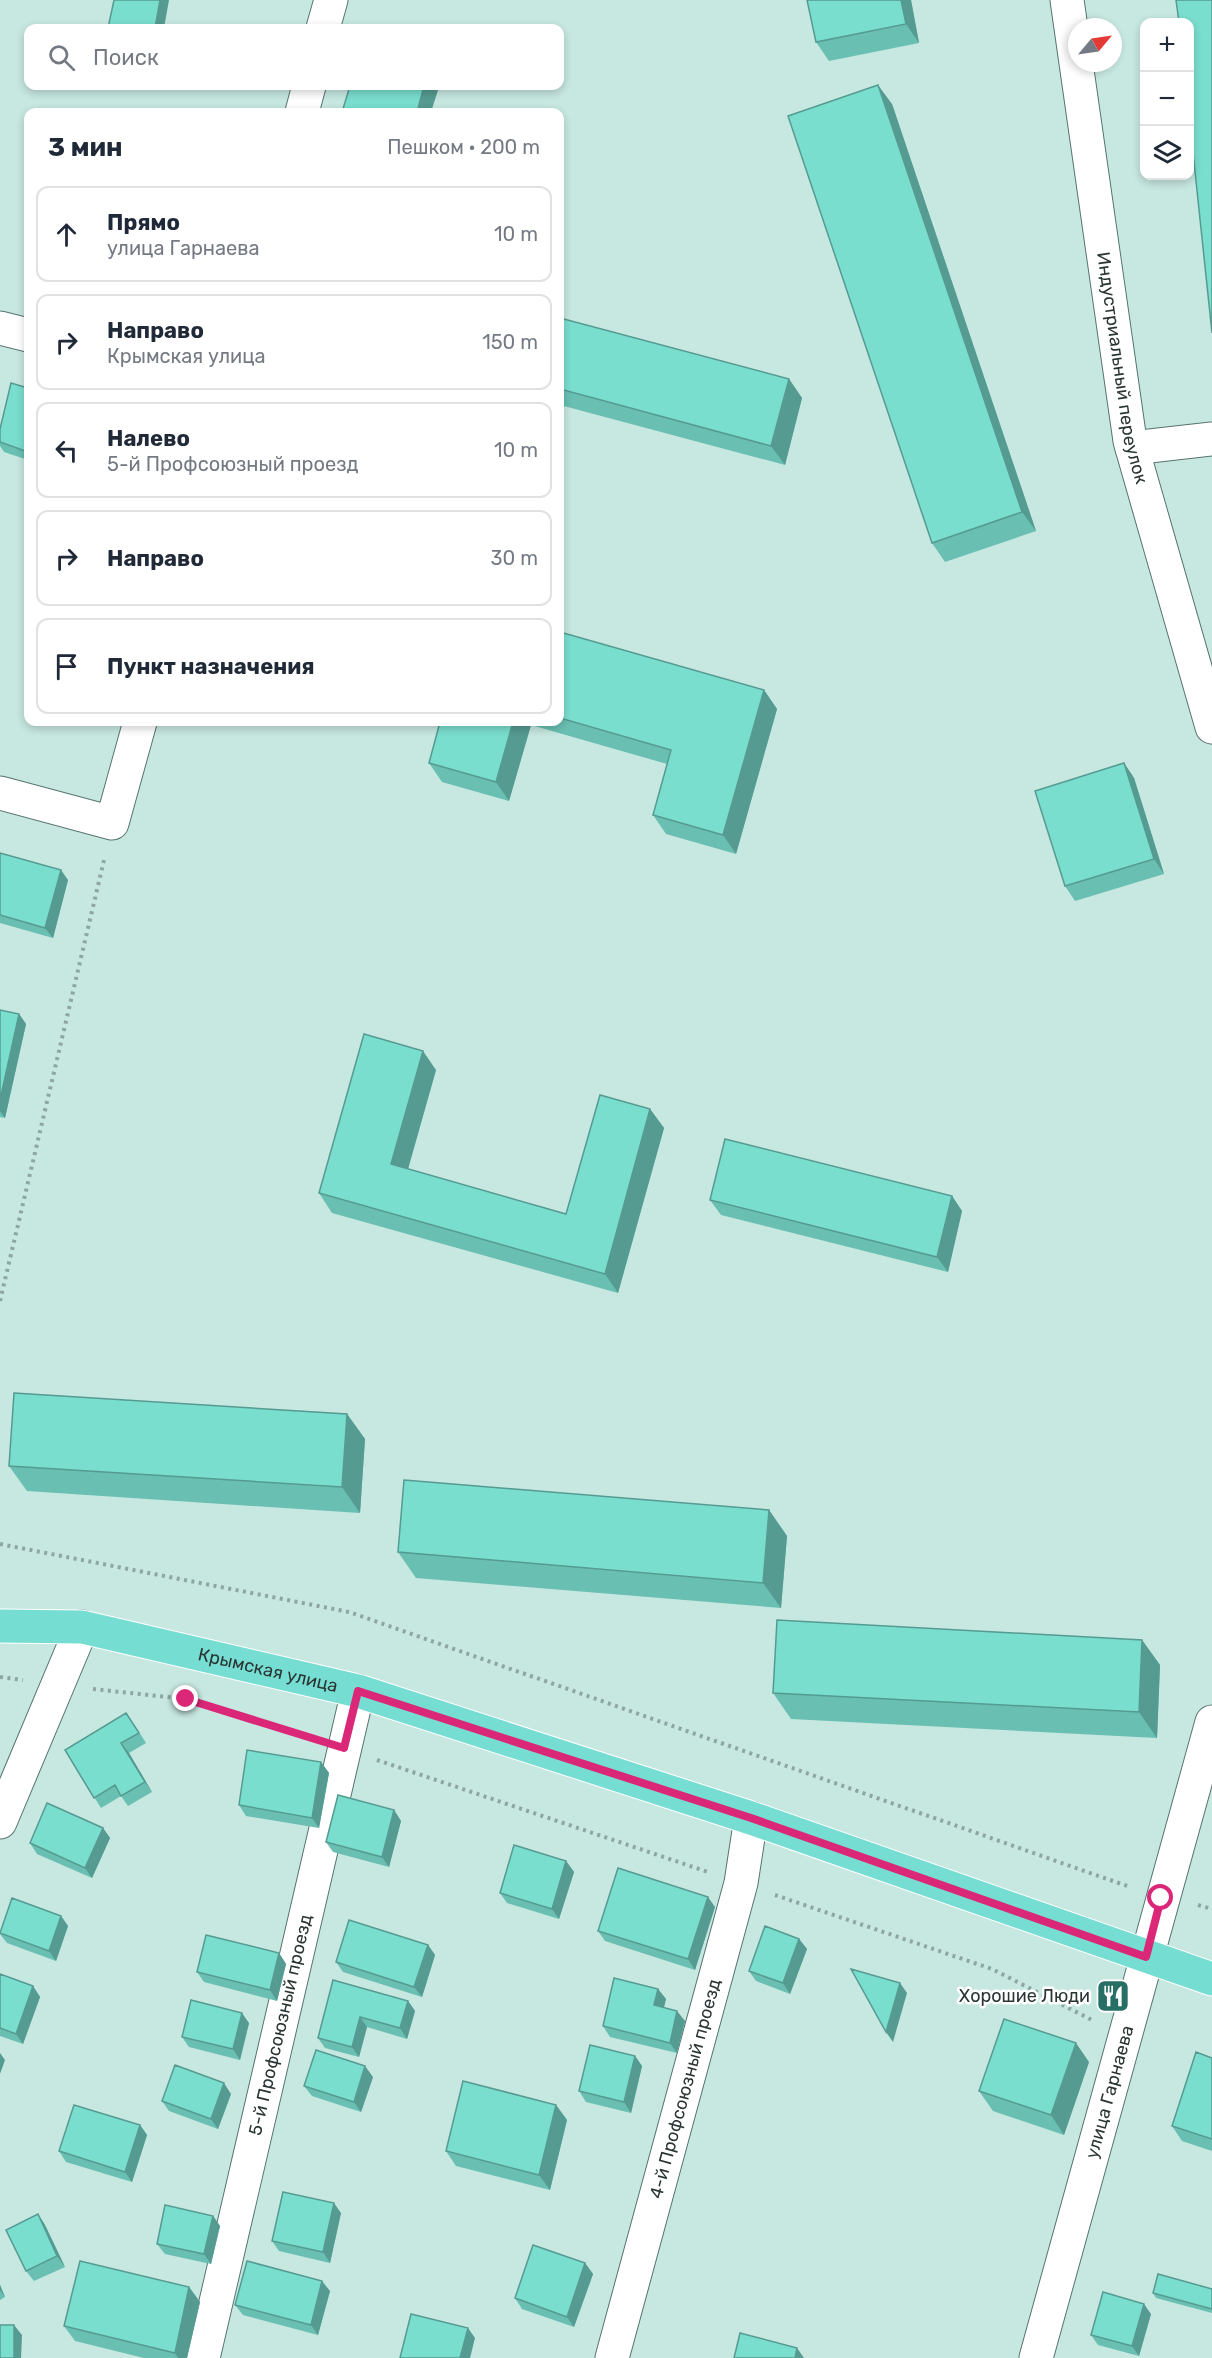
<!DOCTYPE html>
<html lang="ru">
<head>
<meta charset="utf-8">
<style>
	:root { --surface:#fff; --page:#f2f2f3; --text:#1f2937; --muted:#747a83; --line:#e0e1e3 }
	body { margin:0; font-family:Rubik,sans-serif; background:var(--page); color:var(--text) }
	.controls { position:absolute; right:18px; top:18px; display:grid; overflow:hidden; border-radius:12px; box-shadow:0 3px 9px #0003 }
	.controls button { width:54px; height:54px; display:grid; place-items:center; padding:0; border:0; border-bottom:2px solid var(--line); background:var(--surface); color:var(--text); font:30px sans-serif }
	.compass { position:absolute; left:1068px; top:18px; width:54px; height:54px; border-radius:50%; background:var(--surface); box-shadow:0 3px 9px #0003; rotate:61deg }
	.stop { position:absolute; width:18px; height:18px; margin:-14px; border:4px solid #db2777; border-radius:50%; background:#fff }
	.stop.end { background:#db2777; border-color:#fff; box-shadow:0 2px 6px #0008 }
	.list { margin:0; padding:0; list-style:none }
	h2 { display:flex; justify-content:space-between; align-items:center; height:78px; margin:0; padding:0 24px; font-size:26px }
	h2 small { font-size:20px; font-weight:400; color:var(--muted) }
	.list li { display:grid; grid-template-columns:39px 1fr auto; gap:18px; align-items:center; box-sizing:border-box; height:96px; margin:0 12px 12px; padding:0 12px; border:2px solid var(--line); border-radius:12px }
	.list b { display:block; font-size:22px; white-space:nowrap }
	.list p { margin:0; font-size:20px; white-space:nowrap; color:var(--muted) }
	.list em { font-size:20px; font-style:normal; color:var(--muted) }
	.icon { flex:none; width:33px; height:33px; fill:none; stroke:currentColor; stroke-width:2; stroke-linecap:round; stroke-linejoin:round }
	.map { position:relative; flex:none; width:1212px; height:2358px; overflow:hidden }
	.search { position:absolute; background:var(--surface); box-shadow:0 3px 9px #0003; left:24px; top:24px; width:540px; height:66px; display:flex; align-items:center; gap:15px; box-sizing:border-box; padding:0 21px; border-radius:12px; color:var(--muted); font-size:22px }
	.panel { position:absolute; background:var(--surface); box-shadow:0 3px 9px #0003; left:24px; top:108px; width:540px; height:618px; border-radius:12px }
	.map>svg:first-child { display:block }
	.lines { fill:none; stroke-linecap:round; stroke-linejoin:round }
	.minor-casing { stroke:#57746f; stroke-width:35 }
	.major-casing { stroke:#fff; stroke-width:35 }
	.path { stroke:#8da6a1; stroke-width:4; stroke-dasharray:3 4.5; stroke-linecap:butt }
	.minor { stroke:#fff; stroke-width:33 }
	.major { stroke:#75ddd2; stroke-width:33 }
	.wall { fill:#69bfb2 }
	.shaded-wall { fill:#559b91 }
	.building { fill:#7adecf; stroke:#559b91; stroke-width:1.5 }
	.route { stroke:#db2777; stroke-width:8 }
	.labels { text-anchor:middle; stroke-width:5; stroke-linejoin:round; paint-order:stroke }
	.street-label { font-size:18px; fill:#2a3634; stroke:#fff }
	.poi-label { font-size:18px; fill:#2a3634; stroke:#fff; text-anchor:end }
</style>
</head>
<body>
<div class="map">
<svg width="1212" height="2358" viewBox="0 0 1212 2358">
	<rect width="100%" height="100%" fill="#c7e7e1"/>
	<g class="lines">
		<defs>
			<g id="minor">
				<path id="s1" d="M1067 0 1130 441 1212 727"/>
				<path d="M323 28 331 0"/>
				<path d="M302 112 309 86"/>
				<path d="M0 328 28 335"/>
				<path d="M1132 448 1212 439"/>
				<path d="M0 793 112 823 140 722"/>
				<path d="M0 1822 82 1627"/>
				<path id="s2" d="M203 2358 358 1691"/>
				<path id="s3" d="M612 2358 741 1883 751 1818"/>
				<path id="s4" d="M1036 2358 1212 1722"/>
			</g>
			<g id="major">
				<path id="s5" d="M0 1626 82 1627 358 1691 751 1818 1212 1979"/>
			</g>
		</defs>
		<use href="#minor" class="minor-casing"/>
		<use href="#major" class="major-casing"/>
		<path class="path" d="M0 1301 105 856
			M0 1544 349 1612 1130 1887
			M0 1677 23 1680
			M93 1689 186 1699 313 1739
			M377 1760 708 1872
			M775 1895 992 1969 1092 2020
			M1198 1905 1212 1909"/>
		<use href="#minor" class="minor"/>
		<use href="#major" class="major"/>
	</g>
	<path class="wall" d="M807 0H911L919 43 829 61 816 42Z
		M892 104 1036 531 945 562 932 543Z
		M560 318 789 379 802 398 785 465 560 405Z
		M28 388V460L4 452 0 446V429Z
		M560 632 764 690 777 709 736 854 666 834 653 815 667 764 531 725 509 801 442 782 429 763 440 722H560Z
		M1124 763 1134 778 1164 874 1075 901 1065 886Z
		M0 853 68 880 53 938 0 923Z
		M0 1010 19 1014 26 1024 5 1118 0 1117Z
		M436 1070 408 1169 566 1214 650 1109 664 1128 618 1293 332 1213 319 1193Z
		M952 1196 962 1211 948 1272 721 1215 710 1200Z
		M347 1414 365 1439 360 1513 27 1491 9 1466Z
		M769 1510 787 1536 781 1608 416 1578 398 1552Z
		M1142 1640 1160 1665 1157 1738 791 1719 773 1693Z
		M134 1724 146 1743 129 1753 152 1792 128 1806 121 1796 101 1808 65 1750Z
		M321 1762 329 1773 319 1828 246 1816 239 1805Z
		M394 1810 401 1821 389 1867 333 1852 326 1842Z
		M103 1828 110 1838 92 1878 37 1854 30 1843Z
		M566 1861 574 1872 559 1919 507 1903 500 1893Z
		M715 1907 695 1970 605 1941 598 1931Z
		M61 1916 68 1926 56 1961 7 1943 0 1934V1931Z
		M799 1939 807 1949 790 1994 756 1981 749 1971Z
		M428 1945 435 1955 422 1997 343 1972 336 1962Z
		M279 1953 286 1964 277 2001 204 1982 197 1972Z
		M0 1974 33 1986 40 1997 23 2044 0 2036Z
		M333 1980 408 2001 415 2011 407 2039 367 2027 359 2057 325 2048 318 2038Z
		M658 1989 666 1999 664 2007 685 2021 677 2053 610 2037 603 2026Z
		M249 2023 240 2060 189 2047 182 2037Z
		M635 2056 642 2066 631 2113 586 2102 579 2091Z
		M1212 2058V2151L1182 2141 1172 2126Z
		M1089 2062 1064 2135 993 2111 979 2091Z
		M373 2077 361 2112 312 2096 304 2086Z
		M231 2094 218 2129 169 2111 162 2101Z
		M556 2105 567 2120 550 2190 456 2166 446 2151Z
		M140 2125 147 2135 132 2182 66 2162 59 2151Z
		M341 2213 330 2263 279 2251 272 2241Z
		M38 2214 45 2225 65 2267 34 2281 26 2271Z
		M213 2216 220 2226 211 2264 165 2254 157 2244Z
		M585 2263 593 2274 574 2327 522 2309 515 2298Z
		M0 2285 5 2297 0 2300Z
		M189 2287 200 2302 187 2358H144L75 2341 64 2326Z
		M1212 2289V2313L1156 2298 1153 2293Z
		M330 2291 318 2335 243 2315 235 2305Z
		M1151 2314 1139 2356 1098 2345 1091 2335Z"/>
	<path class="shaded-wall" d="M160 0H169L164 28H155Z
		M901 0H911L919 43 906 24Z
		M878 85 892 104 1036 531 1022 512Z
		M424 86H437L439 87 431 112H417Z
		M789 379 802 398 785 465 771 446Z
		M764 690 777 709 736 854 723 835Z
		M513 722H528L531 725 509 801 496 782Z
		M1124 763 1134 778 1164 874 1154 859Z
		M61 870 68 880 53 938 45 928Z
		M19 1014 26 1024 5 1118 0 1111V1100Z
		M423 1051 436 1070 404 1183 391 1164Z
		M650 1109 664 1128 618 1293 605 1274Z
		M952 1196 962 1211 948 1272 937 1257Z
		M347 1414 365 1439 360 1513 342 1487Z
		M769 1510 787 1536 781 1608 763 1583Z
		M1142 1640 1160 1665 1157 1738 1139 1712Z
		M121 1743 129 1753 152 1792 145 1782Z
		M321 1762 329 1773 319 1828 312 1818Z
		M394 1810 401 1821 389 1867 382 1857Z
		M103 1828 110 1838 92 1878 85 1868Z
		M566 1861 574 1872 559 1919 552 1909Z
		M708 1897 715 1907 695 1970 688 1959Z
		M61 1916 68 1926 56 1961 49 1951Z
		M799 1939 807 1949 790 1994 783 1983Z
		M428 1945 435 1955 422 1997 414 1987Z
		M279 1953 286 1964 277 2001 270 1990Z
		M900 1983 907 1993 893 2042 886 2032Z
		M33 1986 40 1997 23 2044 16 2034Z
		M658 1989 666 1999 662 2015 654 2005Z
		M408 2001 415 2011 407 2039 400 2028Z
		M677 2011 685 2021 677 2053 670 2043Z
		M242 2013 249 2023 240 2060 233 2049Z
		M360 2017 367 2027 359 2057 352 2047Z
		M1076 2043 1089 2062 1064 2135 1051 2115Z
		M0 2053 5 2060 0 2074Z
		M635 2056 642 2066 631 2113 624 2102Z
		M365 2066 373 2077 361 2112 354 2102Z
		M224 2083 231 2094 218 2129 211 2119Z
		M556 2105 567 2120 550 2190 539 2175Z
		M140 2125 147 2135 132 2182 125 2172Z
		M334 2203 341 2213 330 2263 323 2252Z
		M38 2214 45 2225 65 2267 57 2256Z
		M213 2216 220 2226 211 2264 204 2254Z
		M585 2263 593 2274 574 2327 567 2317Z
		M322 2281 330 2291 318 2335 311 2325Z
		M0 2285 5 2297 0 2290Z
		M189 2287 200 2302 187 2358H178L175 2353Z
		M1144 2304 1151 2314 1139 2356 1132 2346Z
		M14 2325 22 2335 21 2358H14Z
		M468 2328 475 2338 470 2358H460Z
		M797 2348 804 2358H795Z"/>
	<path class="building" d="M114 0H160L155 28H108Z
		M807 0H901L906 24 816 42Z
		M1176 0H1212V333L1190 124V22H1179Z
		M878 85 1022 512 932 543 788 116Z
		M350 86H424L417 112H342Z
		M560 318 789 379 771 446 560 389Z
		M11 383 28 388V452L0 442V429Z
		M560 632 764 690 723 835 653 815 671 750 560 718Z
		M440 722H513L496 782 429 763Z
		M1124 763 1154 859 1065 886 1035 791Z
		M0 853 61 870 45 928 0 915Z
		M0 1010 19 1014 0 1100Z
		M364 1034 423 1051 391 1164 566 1214 600 1095 650 1109 605 1274 319 1193Z
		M725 1139 952 1196 937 1257 710 1200Z
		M14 1393 347 1414 342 1487 9 1466Z
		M404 1480 769 1510 763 1583 398 1552Z
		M777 1620 1142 1640 1139 1712 773 1693Z
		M126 1713 139 1733 121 1743 145 1782 121 1796 115 1785 94 1798 65 1750Z
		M247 1750 321 1762 312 1818 239 1805Z
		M338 1795 394 1810 382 1857 326 1842Z
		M47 1803 103 1828 85 1868 30 1843Z
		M514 1845 566 1861 552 1909 500 1893Z
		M618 1868 708 1897 688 1959 598 1931Z
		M12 1898 61 1916 49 1951 0 1933Z
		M349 1920 428 1945 414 1987 336 1962Z
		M765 1926 799 1939 783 1983 749 1971Z
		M206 1935 279 1953 270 1990 197 1972Z
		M851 1969 900 1983 886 2032Z
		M0 1974 33 1986 16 2034 0 2028Z
		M614 1978 658 1989 654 2005 677 2011 670 2043 603 2026Z
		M333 1980 408 2001 400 2028 360 2017 352 2047 318 2038Z
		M191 2000 242 2013 233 2049 182 2037Z
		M1004 2019 1076 2043 1051 2115 979 2091Z
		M590 2045 635 2056 624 2102 579 2091Z
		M316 2050 365 2066 354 2102 304 2086Z
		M1196 2052 1212 2058V2139L1172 2126Z
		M175 2065 224 2083 211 2119 162 2101Z
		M463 2081 556 2105 539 2175 446 2151Z
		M74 2105 140 2125 125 2172 59 2151Z
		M283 2192 334 2203 323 2252 272 2241Z
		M165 2205 213 2216 204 2254 157 2244Z
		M38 2214 57 2256 26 2271 6 2230Z
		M533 2245 585 2263 567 2317 515 2298Z
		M80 2261 189 2287 175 2353 64 2326Z
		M247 2261 322 2281 311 2325 235 2305Z
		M1158 2274 1212 2289V2309L1153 2293Z
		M1103 2292 1144 2304 1132 2346 1091 2335Z
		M411 2314 468 2328 460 2358H400Z
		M0 2325H14V2358H0Z
		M740 2333 797 2348 795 2358H734Z"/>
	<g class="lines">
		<path class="route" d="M186 1699 344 1748 358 1691 751 1818 1146 1957 1161 1898"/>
	</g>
	<defs>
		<symbol id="restaurant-square" viewBox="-11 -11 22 22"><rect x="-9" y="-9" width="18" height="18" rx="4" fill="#276f65" stroke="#fff"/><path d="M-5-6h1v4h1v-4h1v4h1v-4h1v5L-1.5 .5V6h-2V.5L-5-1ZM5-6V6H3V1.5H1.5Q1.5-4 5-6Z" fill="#fff"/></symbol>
	</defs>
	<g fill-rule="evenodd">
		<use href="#restaurant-square" x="1094" y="1977" width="38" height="38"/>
	</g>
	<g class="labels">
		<g class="street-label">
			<text dy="6" stroke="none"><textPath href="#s1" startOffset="372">Индустриальный переулок</textPath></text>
			<text dy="6" stroke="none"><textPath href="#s5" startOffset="273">Крымская улица</textPath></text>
			<text dy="6" stroke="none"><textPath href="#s2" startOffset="342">5-й Профсоюзный проезд</textPath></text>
			<text dy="6" stroke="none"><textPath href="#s3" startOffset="279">4-й Профсоюзный проезд</textPath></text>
			<text dy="6" stroke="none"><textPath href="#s4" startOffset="276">улица Гарнаева</textPath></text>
		</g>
		<g class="poi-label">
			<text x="1090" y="2002">Хорошие Люди</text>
		</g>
	</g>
</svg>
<div class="controls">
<button>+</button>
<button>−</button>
<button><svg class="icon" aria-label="layers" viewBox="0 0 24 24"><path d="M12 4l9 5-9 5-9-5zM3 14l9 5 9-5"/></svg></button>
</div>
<svg class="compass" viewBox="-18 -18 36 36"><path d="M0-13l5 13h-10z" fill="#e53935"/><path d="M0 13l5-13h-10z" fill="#747a83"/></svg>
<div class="stop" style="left:1161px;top:1898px"></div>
<div class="stop end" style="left:186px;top:1699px"></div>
<div class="search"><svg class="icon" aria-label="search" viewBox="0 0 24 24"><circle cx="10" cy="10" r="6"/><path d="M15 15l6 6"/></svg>Поиск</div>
<section class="panel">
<h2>3 мин<small>Пешком · 200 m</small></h2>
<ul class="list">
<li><svg class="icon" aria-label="ahead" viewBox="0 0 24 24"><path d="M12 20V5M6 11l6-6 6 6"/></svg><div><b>Прямо</b><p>улица Гарнаева</p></div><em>10 m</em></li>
<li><svg class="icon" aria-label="right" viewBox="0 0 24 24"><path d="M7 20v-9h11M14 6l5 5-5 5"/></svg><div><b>Направо</b><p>Крымская улица</p></div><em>150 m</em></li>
<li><svg class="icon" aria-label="left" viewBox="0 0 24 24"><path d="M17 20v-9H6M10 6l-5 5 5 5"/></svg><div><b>Налево</b><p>5-й Профсоюзный проезд</p></div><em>10 m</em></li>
<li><svg class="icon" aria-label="right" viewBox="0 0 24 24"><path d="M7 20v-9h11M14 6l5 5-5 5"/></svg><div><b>Направо</b></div><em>30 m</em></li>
<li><svg class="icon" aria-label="arrive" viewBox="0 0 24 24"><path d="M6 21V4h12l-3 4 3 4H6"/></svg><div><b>Пункт назначения</b></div></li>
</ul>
</section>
</div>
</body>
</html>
